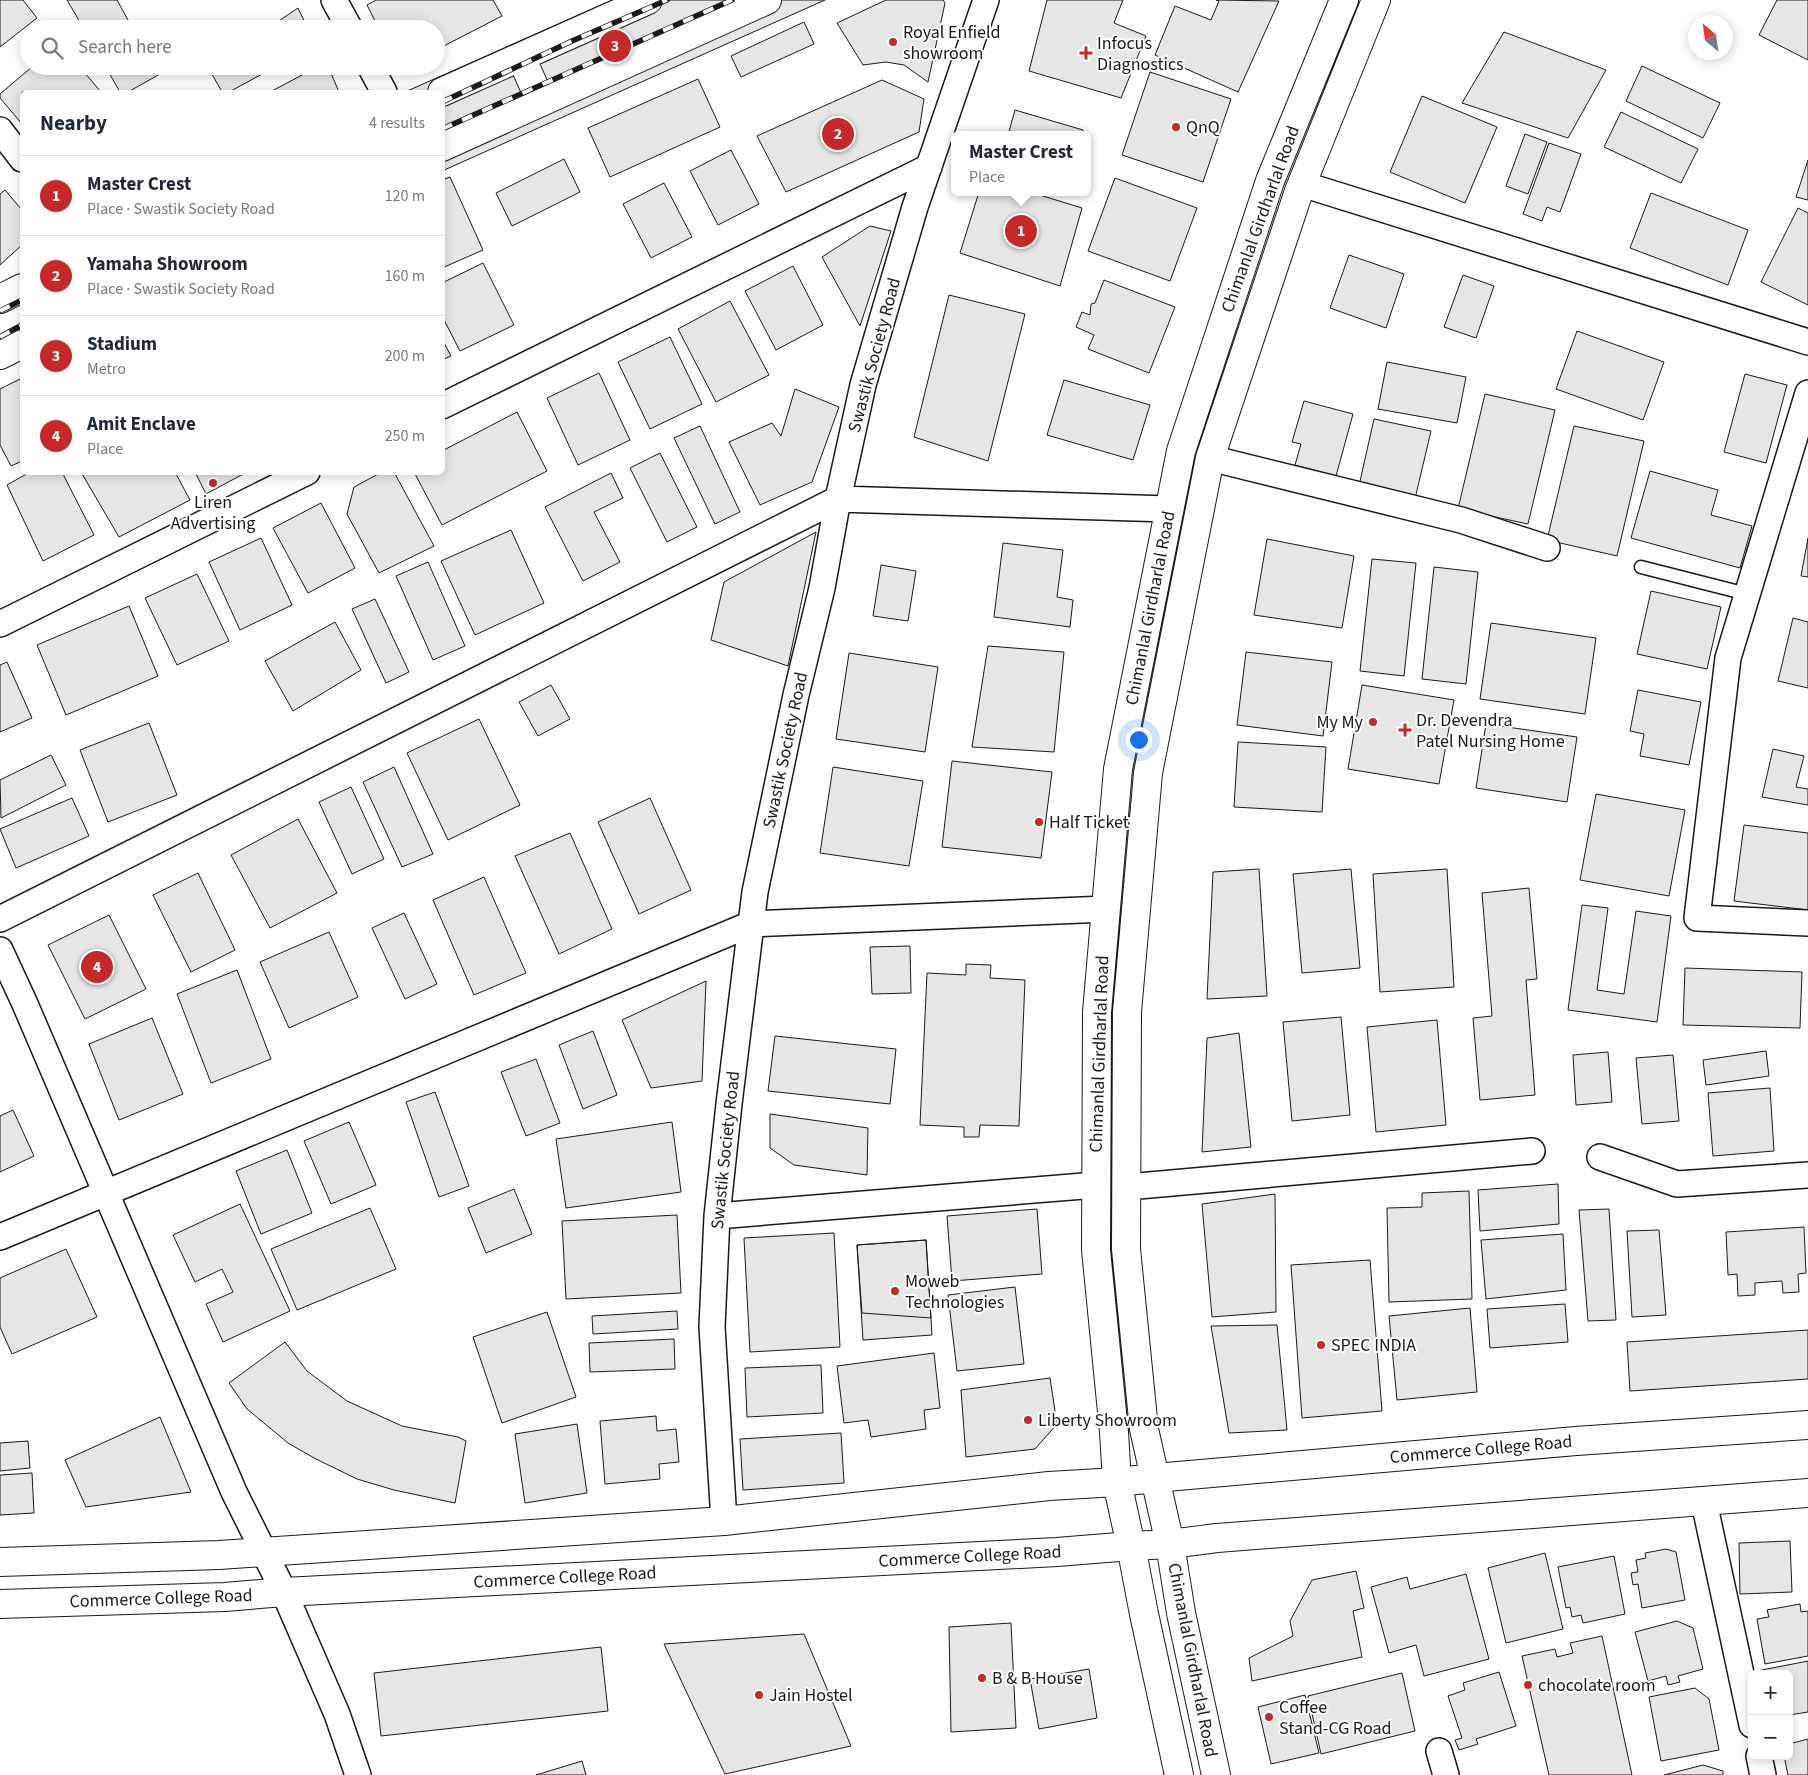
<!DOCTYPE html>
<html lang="en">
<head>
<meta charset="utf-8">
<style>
	:root { --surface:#fff; --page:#f2f2f3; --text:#1f2937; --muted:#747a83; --line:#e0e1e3; --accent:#c62828 }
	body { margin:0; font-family:"Source Sans 3",sans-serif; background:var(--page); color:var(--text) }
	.controls { position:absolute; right:15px; bottom:15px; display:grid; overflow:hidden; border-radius:8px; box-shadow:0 2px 12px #0003 }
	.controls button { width:45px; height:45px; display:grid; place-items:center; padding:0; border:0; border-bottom:1px solid var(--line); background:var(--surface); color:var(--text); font:25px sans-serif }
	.compass { position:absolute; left:1688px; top:15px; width:45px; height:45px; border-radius:50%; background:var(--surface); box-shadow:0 2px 12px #0003; rotate:331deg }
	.you { position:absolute; left:1138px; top:739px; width:18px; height:18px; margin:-12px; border:4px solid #fff; border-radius:50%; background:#1a73e8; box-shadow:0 0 0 8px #1a73e833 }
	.badge { display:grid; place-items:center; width:32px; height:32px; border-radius:50%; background:var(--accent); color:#fff; font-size:16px; font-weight:700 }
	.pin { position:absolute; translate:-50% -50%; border:2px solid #fff; box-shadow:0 1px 5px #0006 }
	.popup { position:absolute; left:951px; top:131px; width:140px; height:65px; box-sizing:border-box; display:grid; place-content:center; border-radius:8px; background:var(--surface); filter:drop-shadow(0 1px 4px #0005); font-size:16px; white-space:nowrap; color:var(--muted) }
	.popup b { font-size:19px; color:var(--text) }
	.popup::after { content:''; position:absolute; left:50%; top:100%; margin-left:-10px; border:10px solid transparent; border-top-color:var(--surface) }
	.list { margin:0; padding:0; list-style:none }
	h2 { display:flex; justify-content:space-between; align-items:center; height:65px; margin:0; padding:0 20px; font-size:21px }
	h2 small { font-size:16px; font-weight:400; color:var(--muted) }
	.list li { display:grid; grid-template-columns:32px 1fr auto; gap:15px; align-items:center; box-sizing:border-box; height:80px; padding:0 20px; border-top:1px solid var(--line) }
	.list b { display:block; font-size:19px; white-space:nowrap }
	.list p { margin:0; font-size:16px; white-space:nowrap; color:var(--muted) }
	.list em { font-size:16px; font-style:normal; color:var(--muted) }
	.icon { flex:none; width:28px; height:28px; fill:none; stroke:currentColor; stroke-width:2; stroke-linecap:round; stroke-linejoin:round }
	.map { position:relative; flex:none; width:1808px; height:1775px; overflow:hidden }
	.search { position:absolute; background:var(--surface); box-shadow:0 2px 12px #0003; left:20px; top:20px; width:425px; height:55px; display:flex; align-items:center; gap:12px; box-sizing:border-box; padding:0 18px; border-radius:28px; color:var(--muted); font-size:19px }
	.panel { position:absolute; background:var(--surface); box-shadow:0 2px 12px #0003; left:20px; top:90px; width:425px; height:385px; border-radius:8px }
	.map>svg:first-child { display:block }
	.building { fill:#e6e6e6; stroke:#1a1a1a }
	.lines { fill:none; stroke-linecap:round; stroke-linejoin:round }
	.service-casing { stroke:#1a1a1a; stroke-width:15 }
	.minor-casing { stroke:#1a1a1a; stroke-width:28 }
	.secondary-casing { stroke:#1a1a1a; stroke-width:30 }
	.primary-casing { stroke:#1a1a1a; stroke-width:30 }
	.service { stroke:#fff; stroke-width:12 }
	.minor { stroke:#fff; stroke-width:25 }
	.secondary { stroke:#fff; stroke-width:28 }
	.primary { stroke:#fff; stroke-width:28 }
	.rail-casing { stroke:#1a1a1a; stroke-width:5.5 }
	.rail { stroke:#fff; stroke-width:4; stroke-dasharray:11; stroke-linecap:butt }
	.poi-dot { fill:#c62828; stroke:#fff; stroke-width:2 }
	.labels { text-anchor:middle; stroke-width:4; stroke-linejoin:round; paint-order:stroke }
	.poi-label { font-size:18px; fill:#1a1a1a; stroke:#fff; text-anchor:start }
	.street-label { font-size:18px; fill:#1a1a1a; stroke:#fff }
</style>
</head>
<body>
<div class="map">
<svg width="1808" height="1775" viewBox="0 0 1808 1775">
	<rect width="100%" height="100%" fill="#fff"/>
	<path class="building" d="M0 0H23L37 18 0 47Z
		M67 0H117L133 29H84Z
		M376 0H493L502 16 436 50V29H379L367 5Z
		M612 0H825L442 171V92H405Z
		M886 0H943L945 3 928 82 904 65 886 62 863 65 837 23Z
		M1047 0H1123L1114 23 1146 36 1121 98 1029 71Z
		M1216 0 1279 1 1238 92 1155 55 1175 6 1211 20 1219 1Z
		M1777 0H1808V60L1759 35Z
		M298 8 308 29H267Z
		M804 22 814 44 741 77 731 56Z
		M1504 32 1606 70 1568 138 1462 103Z
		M33 66H79L101 92H22V124L0 98V94Z
		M105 66H155L160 74 128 92H120Z
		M209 66H277L229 92H222L208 67Z
		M319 66H328L339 92H270Z
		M1642 66 1720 103 1703 138 1626 101Z
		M1150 72 1231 99 1203 182 1122 155Z
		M698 79 720 127 610 177 588 128Z
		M882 80 924 99 919 132 786 192 757 136Z
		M1422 96 1497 127 1465 203 1390 172Z
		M1015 110 1083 130 1082 135H1008Z
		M1621 112 1698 149 1681 183 1604 147Z
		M1525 134 1547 142 1528 194 1506 186Z
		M1549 143 1581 154 1560 212 1547 207 1542 221 1523 214Z
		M731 150 759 204 718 225 690 171Z
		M564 159 580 192 512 226 496 193Z
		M1808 160V200L1796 197Z
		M450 177 483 250 442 268V180Z
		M1115 178 1197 208 1170 281 1088 251Z
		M664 183 692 237 651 258 623 204Z
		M5 190 22 210V245L0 265V194Z
		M979 192H1030L1082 208 1060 286 960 253Z
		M1651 193 1748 230 1728 285 1630 248Z
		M1798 208 1808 213V305L1761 282Z
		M870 226 891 231 860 326 822 257Z
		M1349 255 1404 274 1386 328 1330 308Z
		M483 263 514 325 460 351 442 316V283Z
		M793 266 823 325 776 350 745 291Z
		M1463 275 1494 286 1476 338 1444 327Z
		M1104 280 1175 307 1149 373 1088 349 1094 335 1076 327 1082 312 1090 315 1091 304 1095 303Z
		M949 295 1025 314 988 461 914 437Z
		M730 301 769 375 716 402 678 329Z
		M1577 331 1664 362 1643 420 1556 389Z
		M670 337 702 404 650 429 618 362Z
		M442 339 451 356 442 360Z
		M1387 362 1466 377 1457 423 1378 409Z
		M599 373 630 440 578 465 547 398Z
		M1745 374 1787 385 1766 463 1724 452Z
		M22 378V461L11 466 0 445V389Z
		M1064 380 1150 405 1133 460 1047 435Z
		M795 389 839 407 812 482 760 505 729 442 772 423 781 436Z
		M1485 394 1555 410 1528 524 1458 509Z
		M1304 401 1353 414 1336 476 1295 465 1301 444 1292 442Z
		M517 412 547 471 442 525 414 472H442V451Z
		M1374 419 1431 431 1414 503 1358 490Z
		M700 426 740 512 715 524 674 438Z
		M1574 426 1644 441 1617 556 1547 540Z
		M660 453 697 527 667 542 630 468Z
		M1650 471 1718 490 1711 515 1752 526 1740 568 1631 538Z
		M30 472H62L94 535 43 561 7 485Z
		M81 472H175L190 500 119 537Z
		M195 472H247L206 494Z
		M382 472H394L434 546 379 573 347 514 354 487Z
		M611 473 623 498 594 512 620 562 583 581 545 507Z
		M321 503 355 568 308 593 273 528Z
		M511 530 544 603 475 635 441 561Z
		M816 532 788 666 711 640 724 582Z
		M261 538 292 605 240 630 209 562Z
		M1808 538V577L1801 576Z
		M1267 539 1354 556 1342 628 1254 615Z
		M1003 543 1063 550 1057 597 1073 600 1070 627 994 617Z
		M1372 559 1416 563 1404 676 1360 671Z
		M428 562 465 646 433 660 396 576Z
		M881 565 916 571 908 621 873 616Z
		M1434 567 1478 572 1466 684 1422 679Z
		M197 574 229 641 177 665 145 598Z
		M1651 591 1721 607 1707 669 1637 654Z
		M375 599 409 672 386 683 352 609Z
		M129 606 158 676 66 715 37 645Z
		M1793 618 1808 622V688L1778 681Z
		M335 622 361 670 293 711 265 661Z
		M1491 623 1596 638 1585 714 1480 699Z
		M988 646 1064 652 1054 752 972 747Z
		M1246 652 1332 662 1323 736 1237 725Z
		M849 653 938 667 925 752 836 739Z
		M7 662 32 718 0 732V665Z
		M551 685 570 719 538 736 519 702Z
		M1362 685 1454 700 1439 784 1348 769Z
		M1638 690 1701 702 1689 765 1640 756 1644 734 1630 731Z
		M479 719 520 805 448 840 407 753Z
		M149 723 177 795 108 822 80 750Z
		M1486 724 1577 737 1567 802 1476 788Z
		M1238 742 1326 747 1322 812 1234 807Z
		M1773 749 1804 756 1796 787 1808 789V805L1762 797Z
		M51 755 66 785 1 818 0 780Z
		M952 761 1052 772 1041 858 942 847Z
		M394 767 433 854 402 867 363 782Z
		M833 767 923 781 909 866 820 853Z
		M351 787 384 859 352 874 319 802Z
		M1596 794 1685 810 1669 896 1580 880Z
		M72 798 89 836 16 868 0 829Z
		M650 798 691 890 639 914 598 822Z
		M298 819 337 893 270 928 231 855Z
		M1744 825 1808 833V910L1734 901Z
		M570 833 612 929 559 954 515 856Z
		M1259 869 1267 996 1207 999 1213 872Z
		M1351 869 1360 968 1302 973 1293 874Z
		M1447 869 1454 987 1380 992 1373 874Z
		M198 873 235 950 191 972 153 895Z
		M484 877 526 973 474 995 433 900Z
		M1529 888 1537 979 1526 980 1535 1095 1480 1100 1473 1018 1492 1016 1482 893Z
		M1582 905 1608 908 1597 990 1624 994 1636 911 1671 916 1657 1022 1568 1010Z
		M404 913 437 984 405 999 372 928Z
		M109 915 146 989 85 1019 48 945Z
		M329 932 358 997 289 1028 260 962Z
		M910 946 911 993 872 994 870 947Z
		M966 964 991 965 990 978 1025 980 1019 1126 980 1125 979 1137H964V1127L920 1125 927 973 966 975Z
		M1685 968 1802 972 1800 1028 1683 1025Z
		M237 970 271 1059 211 1083 177 994Z
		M706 981 702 1081 651 1088 622 1020Z
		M1341 1017 1350 1115 1292 1121 1283 1022Z
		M152 1018 183 1094 119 1120 89 1044Z
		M1437 1020 1446 1125 1376 1132 1367 1027Z
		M593 1031 617 1095 583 1109 559 1045Z
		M1239 1033 1251 1147 1202 1152 1207 1038Z
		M775 1036 896 1049 890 1104 768 1091Z
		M1766 1051 1769 1076 1706 1085 1703 1060Z
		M1608 1052 1612 1102 1576 1105 1573 1055Z
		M1673 1055 1679 1121 1642 1124 1636 1058Z
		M536 1059 560 1123 526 1136 501 1072Z
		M1770 1088 1774 1151 1713 1156 1708 1093Z
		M435 1092 469 1186 439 1197 406 1102Z
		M13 1110 34 1156 0 1172V1116Z
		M770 1114 868 1128 867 1175 794 1165 770 1148Z
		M349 1122 376 1185 331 1204 304 1141Z
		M672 1122 681 1192 566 1208 556 1139Z
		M287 1150 312 1213 261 1234 236 1171Z
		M1558 1184 1559 1224 1480 1231 1478 1190Z
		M514 1189 532 1234 486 1253 468 1208Z
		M1469 1191 1472 1299 1389 1302 1387 1208 1422 1207V1193Z
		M1275 1194 1276 1312 1212 1317 1202 1204Z
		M240 1204 290 1311 223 1342 206 1304 233 1292 222 1269 195 1282 173 1235Z
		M370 1208 396 1269 297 1310 271 1249Z
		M1037 1209 1042 1274 952 1281 947 1216Z
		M1609 1209 1616 1320 1588 1321 1579 1210Z
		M677 1215 681 1293 566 1299 562 1221Z
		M1804 1227 1806 1273 1798 1274 1799 1292 1783 1293 1782 1281 1755 1283V1295L1738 1296 1737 1274 1728 1275 1726 1232Z
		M1659 1230 1666 1315 1632 1317 1627 1231Z
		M834 1233 840 1347 750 1352 744 1238Z
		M1563 1234 1566 1290 1486 1299 1481 1240Z
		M926 1240 932 1335 863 1340 857 1245Z
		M926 1240 931 1318 862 1313 857 1245Z
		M66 1249 97 1317 12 1354 0 1327V1278Z
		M1370 1260 1382 1411 1302 1418 1291 1265Z
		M1015 1287 1024 1364 957 1371 948 1295Z
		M1565 1304 1568 1342 1490 1348 1487 1309Z
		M1470 1308 1477 1392 1397 1400 1389 1316Z
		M677 1311 678 1329 593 1334 592 1316Z
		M547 1312 576 1397 502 1423 473 1337Z
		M1277 1325 1287 1430 1229 1433 1211 1326Z
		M1808 1330V1379L1630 1391 1627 1342Z
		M674 1339 675 1369 590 1372 589 1343Z
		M285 1342 307 1371 347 1401 402 1426 458 1437 466 1441 455 1503 394 1490 357 1479 316 1459 288 1443 247 1409 229 1383Z
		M934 1353 940 1408 924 1410 926 1429 871 1437 868 1420 844 1423 837 1366Z
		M821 1365 823 1413 747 1417 745 1368Z
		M1050 1378 1057 1424 1035 1449 966 1457 961 1390Z
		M656 1416 657 1431 676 1429 679 1462 659 1464 660 1479 605 1484 600 1421Z
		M160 1417 191 1492 86 1507 65 1460Z
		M577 1424 587 1493 525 1503 515 1434Z
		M841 1433 844 1483 743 1490 740 1439Z
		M28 1441 30 1468 0 1471V1443Z
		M32 1473 34 1513 0 1515V1475Z
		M1790 1541 1792 1592 1740 1594 1739 1543Z
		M1666 1549 1676 1552 1685 1600 1642 1608 1638 1584 1633 1585 1631 1573 1638 1572 1636 1560 1646 1558 1645 1553Z
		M1545 1553 1563 1629 1506 1643 1488 1568Z
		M1614 1556 1625 1614 1583 1623 1581 1615 1572 1617 1570 1607 1566 1608 1558 1567Z
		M1356 1571 1364 1608 1353 1611 1362 1657 1252 1681 1249 1658 1293 1636 1290 1621 1312 1580Z
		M1466 1574 1489 1659 1424 1676 1416 1645 1389 1653 1371 1587 1407 1577 1410 1589Z
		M1800 1604 1801 1612 1808 1611V1656L1765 1664 1757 1619 1769 1617 1767 1610Z
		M1677 1621 1693 1628 1703 1669 1678 1676 1680 1682 1668 1685 1666 1676 1648 1681 1635 1632Z
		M1011 1623 1016 1728 951 1732 949 1627Z
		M804 1634 851 1746 725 1774 664 1644Z
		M1602 1636 1632 1775H1549L1522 1656 1555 1649 1557 1657 1573 1653 1570 1643Z
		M601 1647 608 1711 381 1736 374 1673Z
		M1808 1661V1712L1789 1715V1674H1757V1671Z
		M1089 1669 1097 1718 1039 1729 1030 1679Z
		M1499 1672 1516 1726 1476 1739 1478 1744 1459 1750 1455 1740 1462 1738 1448 1696 1465 1690 1463 1683Z
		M1402 1673 1415 1731 1321 1754 1308 1696Z
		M1695 1688 1709 1699 1719 1750 1661 1761 1649 1697Z
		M1305 1695 1319 1753 1271 1764 1258 1707Z
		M1808 1739V1775H1788L1784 1756H1789V1744Z
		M582 1761 586 1775H536Z
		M1703 1765 1723 1771V1775H1664Z"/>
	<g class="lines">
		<defs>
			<path id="service" d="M1641 567 1747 594"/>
			<path id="minor" d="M334 0 350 29
				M370 66 384 92
				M0 130 22 159
				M1302 184 1808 342
				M1808 393 1728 658 1697 918 1808 923
				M442 406 929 167
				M1210 458 1461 520 1547 548
				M0 624 307 472
				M0 919 838 499 1169 509
				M0 950 25 1004 234 1492 284 1592 337 1714 358 1775
				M1600 1157 1677 1184 1808 1175
				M1127 1187 1532 1151
				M717 1216 1096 1185
				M0 1237 751 924 1106 909
				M1704 1502 1752 1725
				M724 1521 712 1327 717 1216 729 1104 755 892 796 695 822 588 838 499 863 385 915 207 986 0
				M1439 1751 1446 1775
				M1759 1756 1763 1775"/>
			<path id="secondary" d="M521 57 541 102
				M442 92 648 0
				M442 147 767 0
				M0 299 22 288
				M0 355 22 344
				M1155 1478 1576 1441 1808 1425
				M1170 1544 1217 1538 1808 1493
				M0 1562 219 1555 724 1521 1049 1486 1117 1482
				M0 1604 225 1597 284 1592 1057 1552 1131 1546"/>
			<path id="primary" d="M1155 1478 1144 1429 1126 1249 1127 1012 1148 773 1210 458 1299 191 1376 0
				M1117 1482 1155 1478 1170 1544 1131 1546 1117 1482 1114 1432 1096 1250 1097 1012 1118 769 1181 451 1270 181 1344 0
				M1170 1544 1181 1613 1216 1775
				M1131 1546 1144 1614 1179 1775"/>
		</defs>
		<use href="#service" class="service-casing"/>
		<use href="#minor" class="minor-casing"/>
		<use href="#secondary" class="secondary-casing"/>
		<use href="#primary" class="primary-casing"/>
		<use href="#service" class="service"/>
		<use href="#minor" class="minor"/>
		<use href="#secondary" class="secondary"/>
		<use href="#primary" class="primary"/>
		<defs>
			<path id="rail" d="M442 102 572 41 667 0
				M442 129 732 0
				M0 311 22 300
				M0 337 22 325"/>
		</defs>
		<use href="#rail" class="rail-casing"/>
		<use href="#rail" class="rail"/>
	</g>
	<g class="poi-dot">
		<circle cx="893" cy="42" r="5"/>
		<path d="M1083.5 45.5h5v5h5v5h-5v5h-5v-5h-5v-5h5z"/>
		<circle cx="1176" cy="127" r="5"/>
		<circle cx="213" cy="483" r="5"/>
		<circle cx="1373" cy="722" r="5"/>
		<path d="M1402.5 722.5h5v5h5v5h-5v5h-5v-5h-5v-5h5z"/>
		<circle cx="1039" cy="822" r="5"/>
		<circle cx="895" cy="1291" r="5"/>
		<circle cx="1321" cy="1345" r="5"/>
		<circle cx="1028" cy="1420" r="5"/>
		<circle cx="982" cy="1678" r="5"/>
		<circle cx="1528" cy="1685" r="5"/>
		<circle cx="759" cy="1695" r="5"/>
		<circle cx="1269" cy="1717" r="5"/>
	</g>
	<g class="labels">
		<g class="poi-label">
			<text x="903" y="38">Royal Enfield<tspan x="903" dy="21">showroom</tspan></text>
			<text x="1097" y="49">Infocus<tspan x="1097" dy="21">Diagnostics</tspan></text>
			<text x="1186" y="133">QnQ</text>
			<text x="213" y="508" text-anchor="middle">Liren<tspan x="213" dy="21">Advertising</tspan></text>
			<text x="1416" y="726">Dr. Devendra<tspan x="1416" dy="21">Patel Nursing Home</tspan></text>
			<text x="1363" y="728" text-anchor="end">My My</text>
			<text x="1049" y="828">Half Ticket</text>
			<text x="905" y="1287">Moweb<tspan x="905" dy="21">Technologies</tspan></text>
			<text x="1331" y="1351">SPEC INDIA</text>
			<text x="1038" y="1426">Liberty Showroom</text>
			<text x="992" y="1684">B &amp; B House</text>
			<text x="1538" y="1691">chocolate room</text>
			<text x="769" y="1701">Jain Hostel</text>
			<text x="1279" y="1713">Coffee<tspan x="1279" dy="21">Stand-CG Road</tspan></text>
		</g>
		<g class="street-label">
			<text transform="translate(1260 219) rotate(-70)" y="6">Chimanlal Girdharlal Road</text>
			<text transform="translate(874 355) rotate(-75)" y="6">Swastik Society Road</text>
			<text transform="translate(1150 608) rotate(-79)" y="6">Chimanlal Girdharlal Road</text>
			<text transform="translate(785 750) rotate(-78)" y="6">Swastik Society Road</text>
			<text transform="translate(1099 1054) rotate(-88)" y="6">Chimanlal Girdharlal Road</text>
			<text transform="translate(725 1150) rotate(-84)" y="6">Swastik Society Road</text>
			<text transform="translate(1481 1449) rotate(-5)" y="6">Commerce College Road</text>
			<text transform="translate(970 1556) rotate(-3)" y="6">Commerce College Road</text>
			<text transform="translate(565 1577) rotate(-3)" y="6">Commerce College Road</text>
			<text transform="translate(161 1598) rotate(-2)" y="6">Commerce College Road</text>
			<text transform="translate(1193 1660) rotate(79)" y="6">Chimanlal Girdharlal Road</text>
		</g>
	</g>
</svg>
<div class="controls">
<button>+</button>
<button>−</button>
</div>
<svg class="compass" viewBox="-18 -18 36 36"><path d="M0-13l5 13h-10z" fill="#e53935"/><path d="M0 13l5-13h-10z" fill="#747a83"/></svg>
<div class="you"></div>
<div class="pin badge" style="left:1021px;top:231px">1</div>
<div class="popup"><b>Master Crest</b>Place</div>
<div class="pin badge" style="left:838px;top:134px">2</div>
<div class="pin badge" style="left:615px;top:46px">3</div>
<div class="pin badge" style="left:97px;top:967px">4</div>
<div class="search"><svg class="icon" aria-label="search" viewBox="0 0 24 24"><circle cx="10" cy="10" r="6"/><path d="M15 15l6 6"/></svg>Search here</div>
<section class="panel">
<h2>Nearby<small>4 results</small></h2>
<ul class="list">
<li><span class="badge">1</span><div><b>Master Crest</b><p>Place · Swastik Society Road</p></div><em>120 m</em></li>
<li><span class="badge">2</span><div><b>Yamaha Showroom</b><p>Place · Swastik Society Road</p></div><em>160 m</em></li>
<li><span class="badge">3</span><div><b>Stadium</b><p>Metro</p></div><em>200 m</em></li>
<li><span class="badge">4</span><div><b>Amit Enclave</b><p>Place</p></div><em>250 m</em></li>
</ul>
</section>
</div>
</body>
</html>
